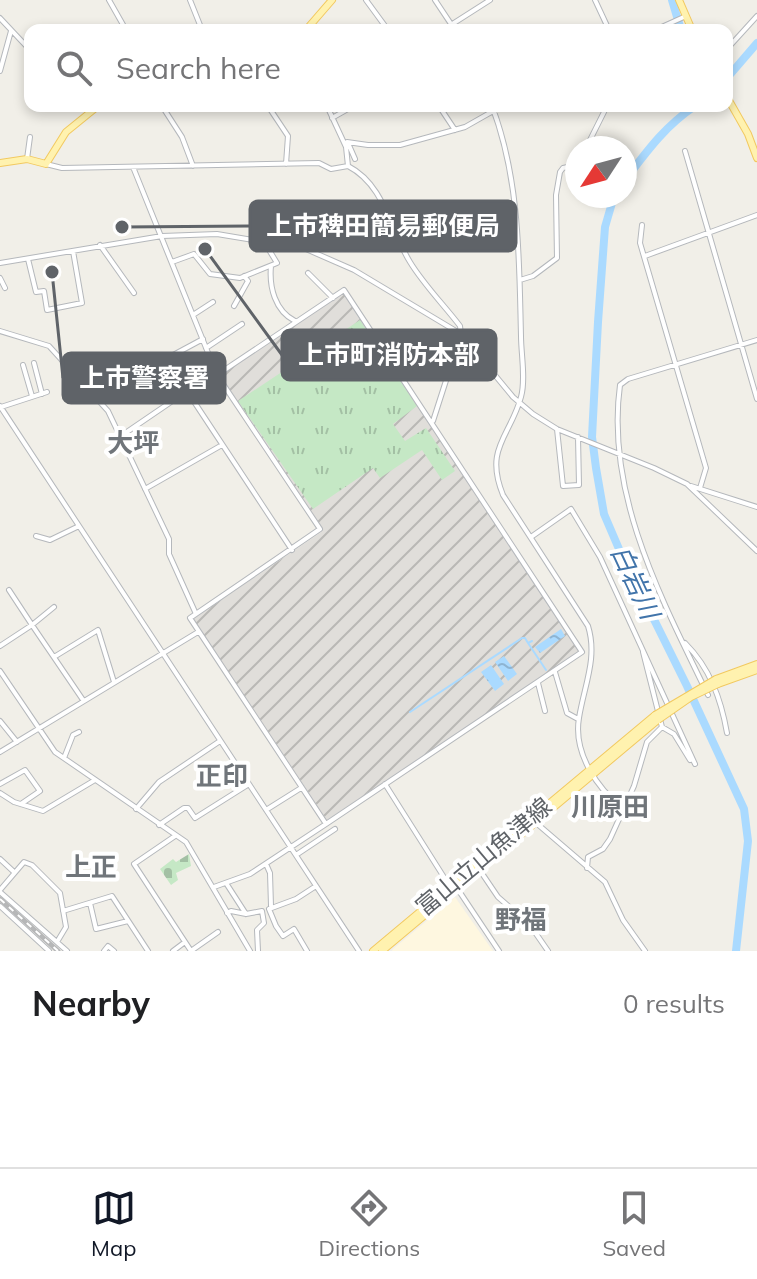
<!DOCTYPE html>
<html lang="en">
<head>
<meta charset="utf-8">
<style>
	:root { --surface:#fff; --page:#f6f6f6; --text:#202124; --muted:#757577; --line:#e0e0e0; --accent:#111827 }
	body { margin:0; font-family:Mulish,"Noto Sans JP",sans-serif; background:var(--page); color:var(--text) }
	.compass { position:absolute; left:565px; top:136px; width:72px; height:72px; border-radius:50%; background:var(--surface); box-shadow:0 4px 12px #0003; rotate:234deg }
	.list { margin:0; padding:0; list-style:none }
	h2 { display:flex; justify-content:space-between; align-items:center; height:104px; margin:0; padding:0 32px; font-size:34px }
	h2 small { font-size:26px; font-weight:400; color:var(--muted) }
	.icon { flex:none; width:44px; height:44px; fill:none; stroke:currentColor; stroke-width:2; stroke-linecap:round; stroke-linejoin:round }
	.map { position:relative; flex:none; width:757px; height:951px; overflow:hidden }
	.search { position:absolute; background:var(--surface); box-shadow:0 4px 12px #0003; left:24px; right:24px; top:24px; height:88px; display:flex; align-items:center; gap:20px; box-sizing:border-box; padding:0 28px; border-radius:16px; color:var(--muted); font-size:30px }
	.sheet { height:216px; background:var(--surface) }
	nav { display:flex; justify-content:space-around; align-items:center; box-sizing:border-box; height:112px; border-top:2px solid var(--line); background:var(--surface); font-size:22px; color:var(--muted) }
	nav a { display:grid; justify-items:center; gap:4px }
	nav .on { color:var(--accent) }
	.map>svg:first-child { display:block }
	.commercial { fill:#fef7e0 }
	.industrial { fill:url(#industrial-furrows) }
	.grass { fill:url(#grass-tufts) }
	.cemetery { fill:url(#cemetery-stones) }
	.water { fill:url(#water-ripples) }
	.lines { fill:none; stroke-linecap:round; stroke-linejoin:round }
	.stream { stroke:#aadaff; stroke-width:2 }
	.river { stroke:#aadaff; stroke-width:8 }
	.minor-casing { stroke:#b5b8bc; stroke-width:6 }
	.major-casing { stroke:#f2c960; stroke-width:8 }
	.minor { stroke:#fff; stroke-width:4 }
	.major { stroke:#fff2af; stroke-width:6 }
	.rail-casing { stroke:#b6b7b8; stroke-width:5 }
	.rail { stroke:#fff; stroke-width:2; stroke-dasharray:6; stroke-linecap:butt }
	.major-bridge-casing { stroke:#f2c960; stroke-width:8; stroke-linecap:butt }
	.major-bridge { stroke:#fff2af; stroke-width:6 }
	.labels { text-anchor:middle; stroke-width:8; stroke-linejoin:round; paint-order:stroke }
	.street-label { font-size:24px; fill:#5f6368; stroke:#fff }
	.neighbourhood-label { font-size:26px; font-weight:bold; fill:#70757a; stroke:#fff }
	.water-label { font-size:26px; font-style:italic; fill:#4174aa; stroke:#fff }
	.leader { fill:none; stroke:#5f6368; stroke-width:3 }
	.callout-dot { fill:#5f6368; stroke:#fff; stroke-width:3 }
	.callout { fill:#5f6368; stroke:#5f6368; stroke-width:3 }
	.callout-label { font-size:26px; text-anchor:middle; font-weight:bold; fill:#fff }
</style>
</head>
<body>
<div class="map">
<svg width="757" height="951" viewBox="0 0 757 951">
	<defs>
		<pattern id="industrial-furrows" width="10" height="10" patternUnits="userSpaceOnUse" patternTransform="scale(2)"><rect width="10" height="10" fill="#e0deda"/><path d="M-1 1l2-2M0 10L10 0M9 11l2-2" fill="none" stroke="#b9b8b5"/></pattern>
		<pattern id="grass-tufts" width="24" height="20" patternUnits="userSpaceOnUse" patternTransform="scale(2)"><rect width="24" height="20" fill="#c5e8c5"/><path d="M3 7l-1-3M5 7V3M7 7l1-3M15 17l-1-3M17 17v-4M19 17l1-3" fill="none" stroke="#a3c0a4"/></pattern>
		<pattern id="cemetery-stones" width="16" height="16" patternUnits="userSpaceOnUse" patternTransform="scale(2)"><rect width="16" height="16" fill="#c5e8c5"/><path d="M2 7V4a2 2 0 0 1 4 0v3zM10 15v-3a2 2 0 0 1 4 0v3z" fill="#a3c0a4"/></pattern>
		<pattern id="water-ripples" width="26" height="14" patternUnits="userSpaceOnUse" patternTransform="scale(2)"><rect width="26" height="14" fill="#aadaff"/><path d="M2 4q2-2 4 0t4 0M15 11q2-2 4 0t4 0" fill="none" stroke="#8eb4d2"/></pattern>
	</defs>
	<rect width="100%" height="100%" fill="#f1efe8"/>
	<path class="commercial" d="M455 897 493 951H392L393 949Z"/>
	<path class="industrial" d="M343 292 580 651 327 820 193 619 320 533 323 529 220 375Z"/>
	<path class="grass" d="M360 320 417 406 393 424 405 441 426 428 455 471 442 480 422 450 380 478 373 468 313 509 238 401Z"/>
	<path class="cemetery" d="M189 854 191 866 176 873 178 880 171 885 160 869 173 859 176 862Z"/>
	<path class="water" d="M561 629 565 636 540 653 535 647Z
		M504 656 517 674 508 681 495 662Z
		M491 665 504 684 495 691 481 672Z"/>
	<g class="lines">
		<path class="stream" d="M532 641 528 643 546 670
			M410 712 522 638H525L528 643"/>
		<path class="river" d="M672 0 681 30
			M727 78 757 43
			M625 180C647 151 665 126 695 106
			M614 196 605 227 598 322 592 437 596 468 604 514 619 549 687 686 744 809 748 841 736 951"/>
		<defs>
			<path id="minor" d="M109 0 126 30
				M190 0 202 30
				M366 0 388 30
				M435 0 455 30
				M595 0 609 30
				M0 18 30 50
				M443 30 490 0
				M655 30 686 16
				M727 49 757 16
				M0 71 11 31
				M162 106 182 137 193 166
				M268 106 288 136 286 164
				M327 106 346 147 348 166C385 185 390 230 410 262 424 285 444 305 460 326L461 334 433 421
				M439 106 455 130
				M492 106C520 180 519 258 521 336 521 354 526 379 521 397 510 437 484 448 503 495L588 626C598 658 584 686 579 718 573 753 597 788 623 809
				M332 118 348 109V106
				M347 142 368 145H400L465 127 502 106
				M348 143 355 159
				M586 148 607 106
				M685 151 757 399
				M27 159 30 137
				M46 164 62 168 319 163 331 169 348 166
				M133 167 217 375 320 529 190 618 326 824 582 652 344 290 217 375
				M642 225 640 243 706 468 700 488
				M100 245 134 293
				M306 249 344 213 341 208
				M645 256 757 215
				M28 259 36 292 44 291 47 310 82 303 73 251
				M172 262 194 254 210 274 240 278 277 263 263 240
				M0 263 162 236 217 234 306 249 354 270 461 334 513 397 533 414 557 429 654 468 687 484 757 551
				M271 266C269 287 275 311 295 321
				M308 273 333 298
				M0 278 5 288
				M520 280 533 276 557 258 556 195 560 172 563 168 577 165
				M234 306 248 281 244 276
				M193 315 213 302
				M0 331 49 346 108 411 169 539V554L196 614
				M206 348 242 324
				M34 363 42 394
				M23 365 32 396
				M163 389 212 363
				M171 402 149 368 203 339
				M0 406 359 951
				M1 407 47 392
				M557 429 563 486 579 485 578 437
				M121 436 187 391 292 550
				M691 486 757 507
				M145 489 222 445
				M36 536 50 540 79 526
				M531 537 571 509 600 557 695 764
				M9 590 32 625 54 607
				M685 643C710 668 721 699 727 733
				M0 646 32 625 83 700
				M643 652 662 727
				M54 657 98 630 114 682
				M0 671 55 752 186 842 250 951
				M555 672 567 713 578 719
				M538 683 545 711
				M708 695C662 600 605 494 620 385L628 379 757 340
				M0 721 17 742
				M0 752 198 632
				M64 758 73 735 79 732
				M0 784 25 770 40 791 21 804
				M385 784 447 882 457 888 499 951
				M0 793 14 802 43 811 95 780
				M136 809 159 782 220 741
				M266 810 301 788
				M535 822 605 882 623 920 645 951
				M159 825 184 808H188L195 818 249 784
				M175 836 134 864 191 951
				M296 855 335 829
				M0 859 14 872
				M266 864 270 873 271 906
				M587 868 588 857 603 849 610 839 634 786 647 742 662 727 674 734 690 760
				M479 869 498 897 530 925 548 951
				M226 883 246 914
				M214 887 250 874 326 824
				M0 890 24 862 32 865 60 893 66 927 57 942
				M0 892 67 951
				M90 903 96 929 128 921
				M0 906 49 951
				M269 909 276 926 283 936 294 929 307 951
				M269 909 296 899 316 886
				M63 911 112 896 148 951
				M227 913 231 911 246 914 262 911 264 923 257 930 258 951
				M104 951 108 946 114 951
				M173 951 185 942
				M191 951 218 932"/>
			<path id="major" d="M679 0 692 30
				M306 30 332 0
				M727 97 748 134 757 158
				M0 163 27 159 46 164 66 132 98 106
				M716 679 757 664
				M718 684 757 670
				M373 951 655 715
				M382 951 658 720"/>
		</defs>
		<use href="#minor" class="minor-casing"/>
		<use href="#major" class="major-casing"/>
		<use href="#minor" class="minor"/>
		<use href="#major" class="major"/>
		<defs>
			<path id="rail" d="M0 899 58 951"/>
		</defs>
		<use href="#rail" class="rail-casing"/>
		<use href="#rail" class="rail"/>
		<defs>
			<path id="major-bridge" d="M655 715 716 679
				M658 720 691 697 718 684"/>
		</defs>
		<use href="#major-bridge" class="major-bridge-casing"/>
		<use href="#major-bridge" class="major-bridge"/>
	</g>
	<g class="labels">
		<g class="street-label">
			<text transform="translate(484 857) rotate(-40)" y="8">富山立山魚津線</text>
		</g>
		<g class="neighbourhood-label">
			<text x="133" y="452">大坪</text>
			<text x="222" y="785">正印</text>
			<text x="610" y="816">川原田</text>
			<text x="91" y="876">上正</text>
			<text x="521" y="929">野福</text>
		</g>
		<g class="water-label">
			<text transform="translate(635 582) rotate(65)" y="9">白岩川</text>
		</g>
	</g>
	<path class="leader" d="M122 227L250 226M205 249L282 355M52 272L63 378"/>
	<g class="callout-dot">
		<circle cx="122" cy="227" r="8"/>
		<circle cx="205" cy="249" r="8"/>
		<circle cx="52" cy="272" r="8"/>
	</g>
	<g class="callout">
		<rect x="250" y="201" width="266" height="50" rx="8"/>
		<rect x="282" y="330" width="214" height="50" rx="8"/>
		<rect x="63" y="353" width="162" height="50" rx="8"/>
	</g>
	<g class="callout-label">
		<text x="383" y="235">上市稗田簡易郵便局</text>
		<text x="389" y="364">上市町消防本部</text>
		<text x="144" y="387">上市警察署</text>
	</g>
</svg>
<svg class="compass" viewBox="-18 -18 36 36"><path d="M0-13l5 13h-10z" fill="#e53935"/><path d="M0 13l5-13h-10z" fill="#757577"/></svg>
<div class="search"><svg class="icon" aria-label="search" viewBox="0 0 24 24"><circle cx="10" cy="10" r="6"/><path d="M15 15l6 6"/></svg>Search here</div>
</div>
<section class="sheet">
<h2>Nearby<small>0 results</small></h2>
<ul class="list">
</ul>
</section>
<nav>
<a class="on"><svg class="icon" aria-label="map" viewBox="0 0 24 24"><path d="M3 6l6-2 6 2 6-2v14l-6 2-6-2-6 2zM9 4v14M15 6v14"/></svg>Map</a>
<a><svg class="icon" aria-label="directions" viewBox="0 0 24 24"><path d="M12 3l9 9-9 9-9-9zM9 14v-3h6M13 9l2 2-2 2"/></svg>Directions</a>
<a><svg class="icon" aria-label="saved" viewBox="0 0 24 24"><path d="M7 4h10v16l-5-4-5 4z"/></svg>Saved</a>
</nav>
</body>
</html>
